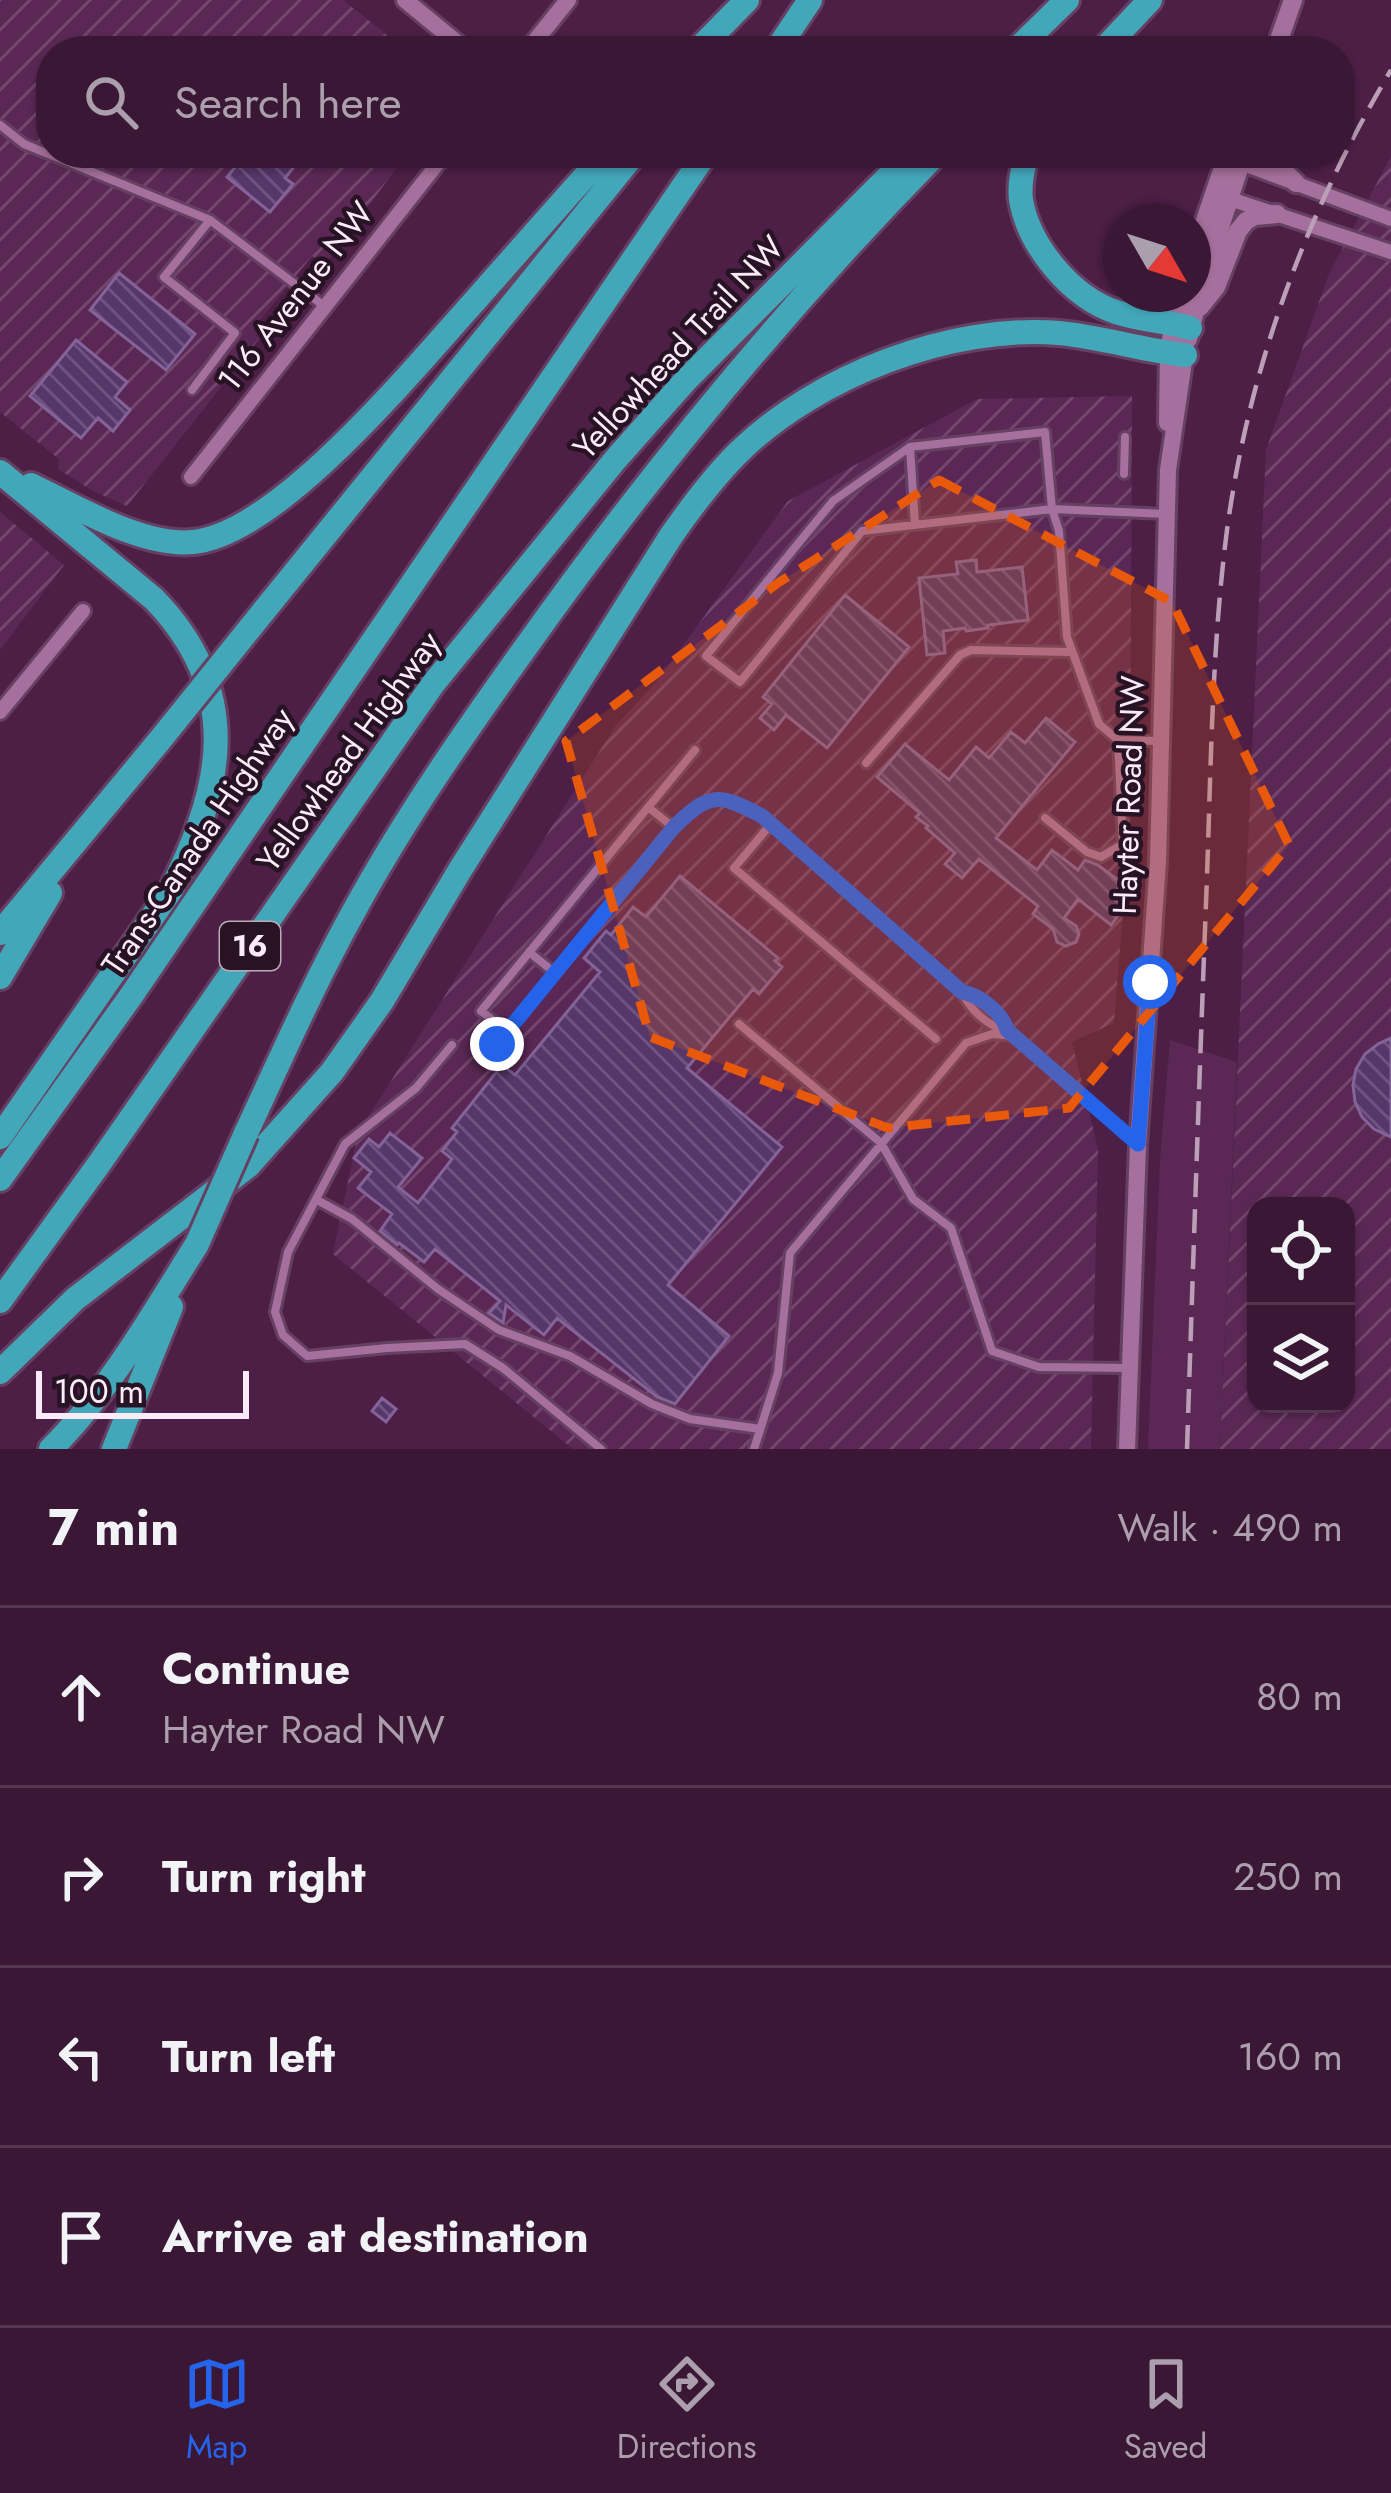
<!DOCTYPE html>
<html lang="en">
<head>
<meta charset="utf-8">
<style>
	:root { --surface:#3a1735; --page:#452441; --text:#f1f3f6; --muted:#ab9fad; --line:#543650; --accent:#2563eb }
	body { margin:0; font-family:Jost,sans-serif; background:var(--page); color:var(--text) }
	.controls { position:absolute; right:36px; bottom:36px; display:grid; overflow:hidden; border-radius:24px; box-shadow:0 3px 9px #0004 }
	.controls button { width:108px; height:108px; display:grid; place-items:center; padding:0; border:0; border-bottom:3px solid var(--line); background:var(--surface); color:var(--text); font:60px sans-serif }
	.compass { position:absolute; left:1103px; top:204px; width:108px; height:108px; border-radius:50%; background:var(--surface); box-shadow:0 3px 9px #0004; rotate:129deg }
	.scale { position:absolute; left:36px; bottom:30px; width:213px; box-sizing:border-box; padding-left:12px; border:6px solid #fbeaf8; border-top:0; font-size:33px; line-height:42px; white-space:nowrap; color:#fbeaf8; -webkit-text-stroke:9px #271324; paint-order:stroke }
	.stop { position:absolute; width:36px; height:36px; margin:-27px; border:9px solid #2563eb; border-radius:50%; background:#fff }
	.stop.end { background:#2563eb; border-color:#fff; box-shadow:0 3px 12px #0008 }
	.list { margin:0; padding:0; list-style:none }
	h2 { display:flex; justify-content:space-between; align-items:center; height:156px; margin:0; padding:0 48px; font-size:51px }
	h2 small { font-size:39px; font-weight:400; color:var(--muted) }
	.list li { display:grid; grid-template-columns:78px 1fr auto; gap:36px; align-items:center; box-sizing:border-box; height:180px; padding:0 48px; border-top:3px solid var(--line) }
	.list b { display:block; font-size:45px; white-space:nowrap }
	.list p { margin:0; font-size:39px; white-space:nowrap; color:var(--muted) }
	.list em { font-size:39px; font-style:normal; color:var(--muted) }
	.icon { flex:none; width:66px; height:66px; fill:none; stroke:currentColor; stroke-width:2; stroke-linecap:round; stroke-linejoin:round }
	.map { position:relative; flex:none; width:1391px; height:1449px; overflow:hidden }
	.search { position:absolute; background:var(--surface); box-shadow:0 3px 9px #0004; left:36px; right:36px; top:36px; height:132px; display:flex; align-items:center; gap:30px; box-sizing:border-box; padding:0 42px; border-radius:48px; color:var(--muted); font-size:45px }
	.sheet { height:876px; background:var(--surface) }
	nav { display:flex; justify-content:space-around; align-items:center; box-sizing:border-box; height:168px; border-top:3px solid var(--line); background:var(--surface); font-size:33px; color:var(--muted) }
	nav a { display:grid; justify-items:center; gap:6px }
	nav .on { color:var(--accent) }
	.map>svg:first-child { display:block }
	.built { fill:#5b2855 }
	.industrial { fill:url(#industrial-furrows); fill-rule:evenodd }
	.building { fill:url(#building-back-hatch); stroke:#846399; stroke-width:3 }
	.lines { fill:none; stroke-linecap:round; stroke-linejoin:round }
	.service-casing { stroke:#664062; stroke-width:14 }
	.minor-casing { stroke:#664062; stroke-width:20 }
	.tertiary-casing { stroke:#664062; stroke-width:22 }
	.secondary-casing { stroke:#664062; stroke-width:24 }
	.motorway-casing { stroke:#664062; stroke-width:30 }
	.service { stroke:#a5709d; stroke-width:8 }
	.minor { stroke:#a5709d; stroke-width:14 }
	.tertiary { stroke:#a5709d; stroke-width:16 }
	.secondary { stroke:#a5709d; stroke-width:18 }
	.motorway { stroke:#43a7ba; stroke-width:24 }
	.rail { stroke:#bb9fb7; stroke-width:4.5; stroke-dasharray:24 12; stroke-linecap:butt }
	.motorway-bridge-casing { stroke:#664062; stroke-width:30; stroke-linecap:butt }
	.motorway-bridge { stroke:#43a7ba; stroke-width:24 }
	.route { stroke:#2563eb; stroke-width:15 }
	.marked { fill:#e8590c; fill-opacity:0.2; stroke:#e8590c; stroke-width:9; stroke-dasharray:24 15; stroke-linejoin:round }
	.labels { text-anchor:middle; stroke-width:9; stroke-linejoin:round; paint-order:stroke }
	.shield { fill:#271324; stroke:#bbaab8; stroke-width:3 }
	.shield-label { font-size:30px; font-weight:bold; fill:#fbeaf8 }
	.street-label { font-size:33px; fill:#fbeaf8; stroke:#271324 }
</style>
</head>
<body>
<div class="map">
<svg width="1391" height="1449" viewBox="0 0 1391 1449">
	<defs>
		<pattern id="industrial-furrows" width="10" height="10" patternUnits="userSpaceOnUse" patternTransform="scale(3)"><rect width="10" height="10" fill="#5b2855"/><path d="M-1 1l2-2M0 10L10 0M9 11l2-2" fill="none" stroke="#73476e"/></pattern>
		<pattern id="building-back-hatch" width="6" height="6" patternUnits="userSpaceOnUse" patternTransform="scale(3)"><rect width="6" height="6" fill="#57376a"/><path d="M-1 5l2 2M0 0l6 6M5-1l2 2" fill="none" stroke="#705480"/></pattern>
	</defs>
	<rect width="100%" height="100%" fill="#4d1f47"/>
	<path class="built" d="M1170 1040 1237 1062 1220 1449H1148L1160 1160Z"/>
	<path class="industrial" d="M0 0H343L407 51H51V153H408L325 264 312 256 253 329 260 338 127 506 93 491 58 469 59 459 0 412Z
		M1391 156V1449H1220L1266 450 1329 274ZM1256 1206H1346V1404H1256Z
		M1132 396 1130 821 1114 1023 1072 1042 1098 1149 1091 1449H573L333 1254 358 1133 616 725 657 681 788 501 977 399Z
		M0 512 64 565 0 650Z"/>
	<path class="building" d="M247 153H305L285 178 293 184 270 212 227 177Z
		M119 273 195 334 166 370 90 310Z
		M76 340 127 382 115 397 130 410 113 431 98 418 81 438 30 396Z
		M976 560 977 572 1022 567 1028 620 988 625V628L966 631 965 628 943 631 945 653 927 655 919 578 958 574 956 562Z
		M845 595 909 647 827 748 786 715 774 730 760 718 772 704 763 697Z
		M1046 718 1075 742 996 838 1037 870 1052 850 1078 870 1085 860 1098 865 1122 883 1111 897 1125 907 1111 925 1078 899 1064 918 1076 926 1079 934 1076 942 1066 946 1057 942 1053 929 1033 914 1038 906 979 859 962 878 945 864 955 853 926 828 928 826 916 817 920 813 877 777 905 744 949 780 976 747 989 758 1011 732 1025 743Z
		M680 876 778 958 775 961 782 967 759 994 753 989 687 1068 782 1147 668 1285 729 1336 675 1404 657 1397 557 1318 544 1335 506 1305 503 1323 489 1313 500 1301 435 1249 424 1262 399 1243 397 1245 380 1231 392 1214 358 1188 371 1172 354 1158 369 1139 379 1147 390 1133 422 1158 398 1187 418 1203 452 1159 442 1151 457 1132 452 1128 502 1065 515 1075 600 972 584 958 606 931 611 935 633 907 646 917Z
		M1391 1038V1137L1374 1129 1362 1117 1355 1102 1353 1085 1356 1069 1365 1054 1378 1044Z
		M382 1398 396 1409 386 1422 372 1411Z"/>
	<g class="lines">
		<defs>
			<path id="service" d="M0 125 24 144 210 220 324 306
				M192 390 235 333 164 277 210 220
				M910 447 1045 432 1052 509 1167 514
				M1124 474 1125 437
				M915 525 910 447 833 501 706 656 740 682 862 531 1052 509 1059 531 1067 637 1099 724 1118 740 1123 844 1101 857 1087 852 1045 818
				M1118 740 1159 741
				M866 763 960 655 971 650 1072 652
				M648 807 673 827
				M771 824 734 868 936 1039
				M529 952 555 973
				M962 991C981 996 1001 1014 1009 1031
				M739 1024 881 1143 913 1199 951 1228 992 1351 1039 1367 1130 1368
				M507 1031 481 1011 695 750
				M497 1044 673 827C710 792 718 793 762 816L962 991C968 1008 989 1028 1007 1030
				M452 1045 416 1088 345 1144 288 1252 275 1312 283 1335 307 1356 387 1348 465 1344 503 1368 601 1449
				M317 1200 352 1219 438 1289 499 1330 570 1356 652 1404 690 1419 760 1429
				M754 1449 778 1373 790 1253 966 1043 992 1034 1015 1036 1137 1144"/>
			<path id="minor" d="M1233 160 1391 219
				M1224 197 1391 252
				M191 477 446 153
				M0 712 83 611"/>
			<path id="tertiary" d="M405 0 467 51
				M527 51 568 0
				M1167 423 1168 353
				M1127 1449 1138 1145 1158 862 1168 470 1185 355"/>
			<path id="secondary" d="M1275 51 1293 0
				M1273 153 1279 166 1296 183
				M1193 256 1228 153
				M1200 307 1216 287 1238 231 1246 221 1255 216 1277 214
				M1188 339 1202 283 1244 153
				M1168 353 1181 294"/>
			<path id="motorway" d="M697 51 747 0
				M776 51 810 0
				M1015 51 1067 0
				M1102 51 1150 0
				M1027 153C1023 168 1019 184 1021 200 1029 246 1071 297 1116 312 1140 320 1166 321 1190 328
				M0 472 154 599C243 691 224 786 171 890L0 1137
				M31 485C77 507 142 547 193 542 279 534 415 367 473 303 517 253 561 203 606 153
				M263 612 635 153
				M0 933 160 740
				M0 977 50 893
				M246 1133C281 1058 314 983 354 911 403 821 463 735 523 651 648 475 785 308 937 153
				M0 1179 131 996 706 153
				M0 1301 99 1164 433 684 615 460 685 381 912 153
				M0 1372 75 1299 248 1166 332 1072 382 1001 460 870 671 536C692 506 714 476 740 451 817 376 951 324 1059 333 1101 337 1142 350 1185 355
				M51 1449C110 1390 153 1314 197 1244
				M114 1449 171 1307"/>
		</defs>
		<use href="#service" class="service-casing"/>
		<use href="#minor" class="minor-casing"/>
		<use href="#tertiary" class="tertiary-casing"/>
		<use href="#secondary" class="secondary-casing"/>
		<use href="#motorway" class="motorway-casing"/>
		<use href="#service" class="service"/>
		<use href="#minor" class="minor"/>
		<use href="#tertiary" class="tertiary"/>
		<use href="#secondary" class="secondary"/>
		<use href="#motorway" class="motorway"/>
		<path class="rail" d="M1187 1449C1193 1267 1199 1085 1206 903 1211 779 1211 653 1227 530 1249 367 1307 211 1391 70"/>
		<defs>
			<path id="motorway-bridge" d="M160 740 263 612
				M197 1244 246 1133"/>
		</defs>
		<use href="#motorway-bridge" class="motorway-bridge-casing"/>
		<use href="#motorway-bridge" class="motorway-bridge"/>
	</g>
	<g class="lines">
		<path class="route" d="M497 1044 674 827C710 792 718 793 762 816L962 992C979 995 1002 1012 1007 1030L1138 1144 1150 982"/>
	</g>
	<path class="marked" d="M939 480 1172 602 1289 845 1069 1108 888 1128 650 1037 566 741 778 583Z"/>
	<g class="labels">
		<rect class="shield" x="220" y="922" width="60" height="48" rx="9"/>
		<g class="shield-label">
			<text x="250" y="956">16</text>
		</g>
		<g class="street-label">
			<text transform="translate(295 296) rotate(-52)" y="12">116 Avenue NW</text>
			<text transform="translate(678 347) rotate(-47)" y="12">Yellowhead Trail NW</text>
			<text transform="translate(348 751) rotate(-54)" y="12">Yellowhead Highway</text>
			<text transform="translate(1128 795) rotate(-88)" y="12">Hayter Road NW</text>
			<text transform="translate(197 841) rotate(-56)" y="12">Trans-Canada Highway</text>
		</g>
	</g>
</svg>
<div class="controls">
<button><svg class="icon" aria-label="locate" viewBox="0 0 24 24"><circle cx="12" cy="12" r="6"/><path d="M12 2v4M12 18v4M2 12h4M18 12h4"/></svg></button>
<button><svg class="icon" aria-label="layers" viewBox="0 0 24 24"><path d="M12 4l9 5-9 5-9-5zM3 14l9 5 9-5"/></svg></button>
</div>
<svg class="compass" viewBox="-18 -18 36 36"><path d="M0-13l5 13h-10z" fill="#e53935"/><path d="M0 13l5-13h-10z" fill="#ab9fad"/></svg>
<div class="scale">100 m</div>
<div class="stop" style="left:1150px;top:982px"></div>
<div class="stop end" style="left:497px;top:1044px"></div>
<div class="search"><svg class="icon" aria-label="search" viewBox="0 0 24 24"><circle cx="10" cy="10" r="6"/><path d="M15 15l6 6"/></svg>Search here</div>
</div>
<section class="sheet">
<h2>7 min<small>Walk · 490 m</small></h2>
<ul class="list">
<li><svg class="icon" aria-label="ahead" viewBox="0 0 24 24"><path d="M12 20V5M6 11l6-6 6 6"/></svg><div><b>Continue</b><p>Hayter Road NW</p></div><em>80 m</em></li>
<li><svg class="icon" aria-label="right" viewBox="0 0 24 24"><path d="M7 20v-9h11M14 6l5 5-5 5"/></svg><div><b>Turn right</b></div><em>250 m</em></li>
<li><svg class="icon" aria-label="left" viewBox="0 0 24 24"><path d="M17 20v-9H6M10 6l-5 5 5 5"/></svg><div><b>Turn left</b></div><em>160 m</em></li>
<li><svg class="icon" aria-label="arrive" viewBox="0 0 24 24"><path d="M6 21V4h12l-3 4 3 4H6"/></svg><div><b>Arrive at destination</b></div></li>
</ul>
</section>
<nav>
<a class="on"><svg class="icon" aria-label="map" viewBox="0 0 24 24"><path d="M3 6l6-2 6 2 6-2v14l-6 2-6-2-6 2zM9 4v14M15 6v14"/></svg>Map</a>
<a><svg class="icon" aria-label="directions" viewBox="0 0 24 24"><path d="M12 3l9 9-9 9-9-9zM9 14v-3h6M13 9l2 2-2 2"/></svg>Directions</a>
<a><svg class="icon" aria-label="saved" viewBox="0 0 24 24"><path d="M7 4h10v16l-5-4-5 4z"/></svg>Saved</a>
</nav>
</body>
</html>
